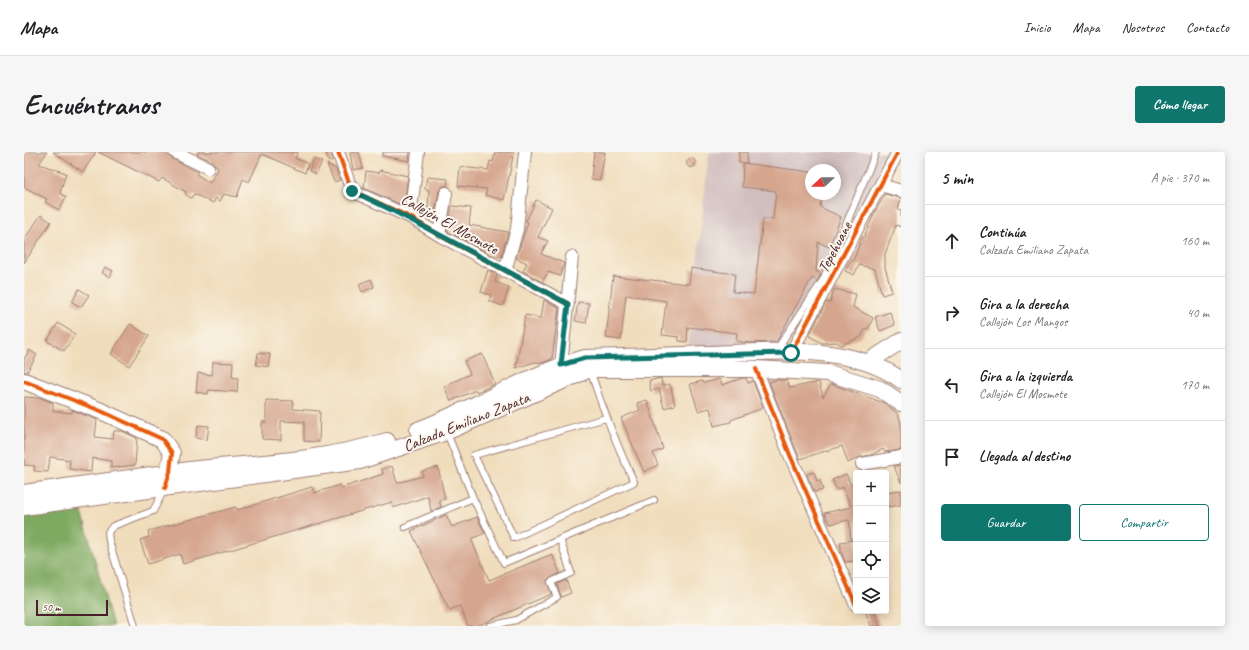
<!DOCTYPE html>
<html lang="es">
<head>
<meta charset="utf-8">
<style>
	:root { --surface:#fff; --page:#f6f6f6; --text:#202124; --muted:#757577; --line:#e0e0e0; --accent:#0f766e }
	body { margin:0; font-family:Caveat,sans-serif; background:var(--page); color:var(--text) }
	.controls { position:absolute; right:12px; bottom:12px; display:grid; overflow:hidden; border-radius:4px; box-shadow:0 2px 10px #0003 }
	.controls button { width:36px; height:36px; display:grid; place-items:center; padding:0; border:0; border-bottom:1px solid var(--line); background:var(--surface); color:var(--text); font:20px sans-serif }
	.compass { position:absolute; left:781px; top:12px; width:36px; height:36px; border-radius:50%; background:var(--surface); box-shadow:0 2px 10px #0003; rotate:248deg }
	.scale { position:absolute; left:12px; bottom:10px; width:72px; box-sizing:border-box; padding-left:4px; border:2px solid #4a1f2b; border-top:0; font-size:11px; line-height:14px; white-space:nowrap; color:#4a1f2b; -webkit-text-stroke:3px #fbf7ec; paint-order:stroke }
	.stop { position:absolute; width:12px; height:12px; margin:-9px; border:3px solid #0f766e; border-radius:50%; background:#fff }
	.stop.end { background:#0f766e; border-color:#fff; box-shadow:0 1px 4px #0008 }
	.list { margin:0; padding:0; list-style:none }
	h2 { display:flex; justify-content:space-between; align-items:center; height:52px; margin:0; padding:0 16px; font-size:17px }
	h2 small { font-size:13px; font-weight:400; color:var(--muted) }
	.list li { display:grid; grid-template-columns:26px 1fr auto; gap:12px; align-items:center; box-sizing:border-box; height:72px; padding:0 16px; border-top:1px solid var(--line) }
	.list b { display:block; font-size:15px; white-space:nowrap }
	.list p { margin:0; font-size:13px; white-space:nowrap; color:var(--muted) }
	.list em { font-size:13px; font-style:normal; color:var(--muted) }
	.actions { display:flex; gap:8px; padding:12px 16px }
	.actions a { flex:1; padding:9px 0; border:1px solid var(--accent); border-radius:4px; text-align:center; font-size:14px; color:var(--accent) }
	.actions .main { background:var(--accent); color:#fff }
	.icon { flex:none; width:22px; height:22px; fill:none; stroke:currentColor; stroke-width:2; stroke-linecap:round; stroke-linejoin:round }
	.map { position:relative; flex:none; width:877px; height:474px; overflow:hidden; border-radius:4px }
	header { display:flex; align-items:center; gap:24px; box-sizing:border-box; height:56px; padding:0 20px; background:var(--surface); border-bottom:1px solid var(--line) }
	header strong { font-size:19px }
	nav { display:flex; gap:22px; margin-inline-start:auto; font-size:14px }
	.intro { display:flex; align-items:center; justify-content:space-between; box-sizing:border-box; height:96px; padding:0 24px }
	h1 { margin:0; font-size:28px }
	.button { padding:10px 18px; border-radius:4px; background:var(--accent); color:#fff; font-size:14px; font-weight:700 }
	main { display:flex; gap:24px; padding:0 24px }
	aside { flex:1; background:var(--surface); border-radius:4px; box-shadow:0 2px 10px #0003 }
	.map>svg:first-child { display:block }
	.industrial { fill:#d1bfbf; fill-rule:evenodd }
	.forest { fill:#7ea960; stroke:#646446 }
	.building { fill:#d5a58d }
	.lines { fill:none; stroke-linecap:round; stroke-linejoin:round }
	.lane-casing { stroke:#9d7e74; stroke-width:8 }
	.street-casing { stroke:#9d7e74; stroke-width:14 }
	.secondary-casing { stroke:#9d7e74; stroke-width:18 }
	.lane { stroke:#fff; stroke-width:6 }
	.street { stroke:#fff; stroke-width:12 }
	.secondary { stroke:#fff; stroke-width:16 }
	.cycleway-casing { stroke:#fbf7ec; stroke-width:6 }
	.cycleway { stroke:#e8590c; stroke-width:4 }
	.route { stroke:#0f766e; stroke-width:5 }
	.labels { text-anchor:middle; stroke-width:4; stroke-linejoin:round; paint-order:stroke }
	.street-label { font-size:16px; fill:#4a1f2b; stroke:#fbf7ec }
</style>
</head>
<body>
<header>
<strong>Mapa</strong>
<nav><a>Inicio</a><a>Mapa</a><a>Nosotros</a><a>Contacto</a></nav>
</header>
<div class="intro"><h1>Encuéntranos</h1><a class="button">Cómo llegar</a></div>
<main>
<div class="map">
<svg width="877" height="474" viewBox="0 0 877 474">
	<rect width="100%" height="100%" fill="#fbf7ec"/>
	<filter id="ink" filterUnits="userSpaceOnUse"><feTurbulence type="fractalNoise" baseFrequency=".025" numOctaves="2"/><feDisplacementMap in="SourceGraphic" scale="8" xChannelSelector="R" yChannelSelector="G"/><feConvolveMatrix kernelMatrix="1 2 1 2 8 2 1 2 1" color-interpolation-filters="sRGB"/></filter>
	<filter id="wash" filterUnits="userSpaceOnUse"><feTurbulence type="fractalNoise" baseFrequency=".012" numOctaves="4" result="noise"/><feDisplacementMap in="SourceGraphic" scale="16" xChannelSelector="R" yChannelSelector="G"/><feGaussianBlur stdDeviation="0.9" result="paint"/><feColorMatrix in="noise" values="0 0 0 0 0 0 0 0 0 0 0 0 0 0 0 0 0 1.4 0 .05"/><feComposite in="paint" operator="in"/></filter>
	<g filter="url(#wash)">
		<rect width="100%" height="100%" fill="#f0ddbc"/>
		<path class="industrial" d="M685 0H870L855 30 760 197 664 198ZM787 18H811V42H787Z"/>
		<path class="forest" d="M56 353 89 474H0V360Z"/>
		<g id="blocks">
			<path class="building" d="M0 0H23L15 12 42 21 36 41 42 45 35 58 21 50 23 47 0 35Z
				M29 0H72L59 20Z
				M74 0H139L148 7 174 20 172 22 186 31 194 17 188 9 173 2 174 0H274L271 6 284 12 281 21 238 2 225 30 219 27 213 45 200 42 196 49 192 46 189 51 170 42 167 46 161 42 162 40 138 26 135 30Z
				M307 0 309 8 305 10 302 2Z
				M326 0H335L339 16 329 18Z
				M359 0H386L385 9 358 4Z
				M471 0H490L480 48 461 43 463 37 434 34 436 15 464 18 466 9 469 10Z
				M570 0H581L576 28 567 27Z
				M715 0H723V11H715Z
				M662.5 11a4.5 4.5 0 1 1 9 0a4.5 4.5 0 1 1-9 0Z
				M290 7 298 10 292 22 285 19Z
				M719 11 787 20V42H798L796 55 817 65 805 95 794 90 792 119 797 122 795 126 793 129 788 126 752 190 725 191 712 189 713 181 664 175 663 190 655 189V185L638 183 642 149 602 143 597 188 582 186 589 124 665 132 667 116 711 122 709 140 730 142 739 67H749L752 39 718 35Z
				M303 12 312 17 316 28 310 30Z
				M356 18 384 24 380 54 340 36 342 19 355 21Z
				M403 25 424 27 423 34H419L415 39 410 66 401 65 394 61 395 54 404 56 405 38 401 37Z
				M861 42 877 46 874 58 877 59V75L872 73 861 102V115L868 140 858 143 851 117 835 113 830 123 821 119 827 108 829 109 838 85H840L849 64Z
				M512 48 528 56 514 85 524 89 517 102 540 111 536 124 524 120 518 130 499 119 503 111 492 106 504 70 502 69Z
				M428 54 447 56 445 73 484 80 477 105 468 103 423 79Z
				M17 63 27 70 0 111V88Z
				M81 115 89 119 86 125 78 121Z
				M464 118 473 123 471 130 485 135 479 154 465 149 467 143 457 140Z
				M347 127 350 135 338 140 335 132Z
				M55 137 65 143 57 155 48 150Z
				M810 137 832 142 829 155 849 166 844 177 842 176 837 185 817 193 813 190 798 191 785 184 802 150 806 151Z
				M520 148 535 156 528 207 518 211 511 210 492 216 501 163 517 166Z
				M554 150 565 151 562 171 551 169Z
				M866 160 871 173 856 179 851 165Z
				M34 171 51 182 40 199 23 189Z
				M106 172 125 184 105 214 87 202Z
				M5 198 13 203 3 220H0V207Z
				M234 201 246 202 244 215 232 213Z
				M458 202 471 232 453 240 452 238 427 249 420 234 446 222 440 209Z
				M189 210 209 211 208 225 214 226 213 240 185 238 184 242 172 240 174 221 188 223Z
				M637 226 638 234 646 232 651 253 640 256 635 237 627 239 625 229Z
				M719 226H722L724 231 729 229 739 256 707 268V270L690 274 686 256 674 259 666 232 678 229 679 231 696 227 698 233Z
				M753 228H763L766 236 795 230 799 245 807 232 860 251 874 262 877 271V298L861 300 859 297 847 303 836 305 824 311 818 294 776 307 745 230Z
				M0 245 17 246 29 251V259L48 261V258L73 268 71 285 89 287 90 279H98L113 286 111 313 87 316V309L68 306 67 320 45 317 46 308 26 305 24 320 10 319 11 314 0 313Z
				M242 248 269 249V257L296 259 295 290 280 289V270L257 269V288L238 287V270H242Z
				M623 248 639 297 629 301 634 313 620 320 597 266 616 258 613 251Z
				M174 273 185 274 183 288 172 286Z
				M877 313V331L870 314Z
				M368 314 373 331 399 324 398 319 414 315 421 347 415 348 417 355 407 359 404 344 369 356 368 350 159 412 156 402 124 412 116 388 125 385 124 379 212 355 213 358 288 335 290 341 316 333 317 336 359 322 358 317Z
				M790 320 793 329 796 328 799 338 791 340 783 322Z
				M822 322 827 333 830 331 832 336V387L827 388 825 368 806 372 800 361 827 355 819 335 813 338 808 328Z
				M877 338V353L864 355 862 340Z
				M422 363 428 375 453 365 461 381 447 387 465 428 528 402 536 421 523 428 527 442 453 474H444L436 454 425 458 387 379Z
				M832 388V409L821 410 818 402 816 390Z
				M542 428 547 441 537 445 533 432Z
				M841 459H850L856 474H847Z"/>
		</g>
	</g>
	<g filter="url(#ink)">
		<use href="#blocks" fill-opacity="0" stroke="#9d7e74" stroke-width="1"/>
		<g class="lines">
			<defs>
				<path id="lane" d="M753 197 799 128 852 0
					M566 218C579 258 592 292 610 330L490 386 450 303 582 266
					M449 346 480 411 630 348
					M381 375 449 346 423 281
					M111 474 85 389 84 380 89 374 129 359 140 338
					M466 474 492 468 533 445 527 430 547 421 536 387"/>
				<path id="street" d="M151 0 184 16
					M314 0 328 39 386 65 415 83 544 152
					M857 33 877 39
					M386 65 394 0
					M415 83 422 41
					M481 119 493 77 501 0
					M767 201 874 0
					M537 213 548 105
					M732 217 766 303 832 453
					M838 312 877 305"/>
				<path id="secondary" d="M844 210 877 189
					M0 229 77 259 138 287 148 301 143 329
					M394 278C451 256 503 223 561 206 602 205 642 204 683 202 744 200 825 190 877 228
					M0 341C58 333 116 324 174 317 237 311 301 308 363 289
					M0 355 336 309 422 280 566 217H732L804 221 856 237 877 251"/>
			</defs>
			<use href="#lane" class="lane-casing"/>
			<use href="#street" class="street-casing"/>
			<use href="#secondary" class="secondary-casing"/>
			<use href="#lane" class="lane"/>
			<use href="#street" class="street"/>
			<use href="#secondary" class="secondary"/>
			<defs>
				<path id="cycleway" d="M314 0 328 39 386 65 415 83 544 152
					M767 201 874 0
					M732 217 766 303 832 453
					M0 229 77 259 138 287 148 301 146 320 141 336"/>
			</defs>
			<use href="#cycleway" class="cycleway-casing"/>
			<use href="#cycleway" class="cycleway"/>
		</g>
	</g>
	<g class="lines" filter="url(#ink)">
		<path class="route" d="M328 39C402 73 472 114 544 152L537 213 561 206 767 201"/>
	</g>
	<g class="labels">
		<g class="street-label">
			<text transform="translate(426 71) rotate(29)" y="6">Callejón El Mosmote</text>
			<text transform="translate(810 95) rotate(-62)" y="6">Tepehuane</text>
			<text transform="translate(442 269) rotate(-22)" y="6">Calzada Emiliano Zapata</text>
		</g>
	</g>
</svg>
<div class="controls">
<button>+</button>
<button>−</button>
<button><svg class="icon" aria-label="locate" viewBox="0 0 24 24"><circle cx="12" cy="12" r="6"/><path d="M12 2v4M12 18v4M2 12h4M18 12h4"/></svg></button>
<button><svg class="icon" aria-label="layers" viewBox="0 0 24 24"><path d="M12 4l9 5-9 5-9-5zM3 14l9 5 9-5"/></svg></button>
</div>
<svg class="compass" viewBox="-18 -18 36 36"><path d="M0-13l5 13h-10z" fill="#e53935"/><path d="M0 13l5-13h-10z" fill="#757577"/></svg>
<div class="scale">50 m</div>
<div class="stop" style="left:767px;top:201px"></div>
<div class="stop end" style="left:328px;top:39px"></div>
</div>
<aside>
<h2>5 min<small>A pie · 370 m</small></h2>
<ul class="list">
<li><svg class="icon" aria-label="ahead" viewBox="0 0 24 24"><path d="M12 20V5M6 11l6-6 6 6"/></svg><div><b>Continúa</b><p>Calzada Emiliano Zapata</p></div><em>160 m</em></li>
<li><svg class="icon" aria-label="right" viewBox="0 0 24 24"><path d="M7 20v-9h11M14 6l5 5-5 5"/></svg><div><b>Gira a la derecha</b><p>Callejón Los Mangos</p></div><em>40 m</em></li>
<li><svg class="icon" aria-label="left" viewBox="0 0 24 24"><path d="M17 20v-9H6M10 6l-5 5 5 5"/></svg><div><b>Gira a la izquierda</b><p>Callejón El Mosmote</p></div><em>170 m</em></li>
<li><svg class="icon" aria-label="arrive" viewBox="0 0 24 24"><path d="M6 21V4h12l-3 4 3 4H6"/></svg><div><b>Llegada al destino</b></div></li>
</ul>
<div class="actions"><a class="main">Guardar</a><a>Compartir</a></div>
</aside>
</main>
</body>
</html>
